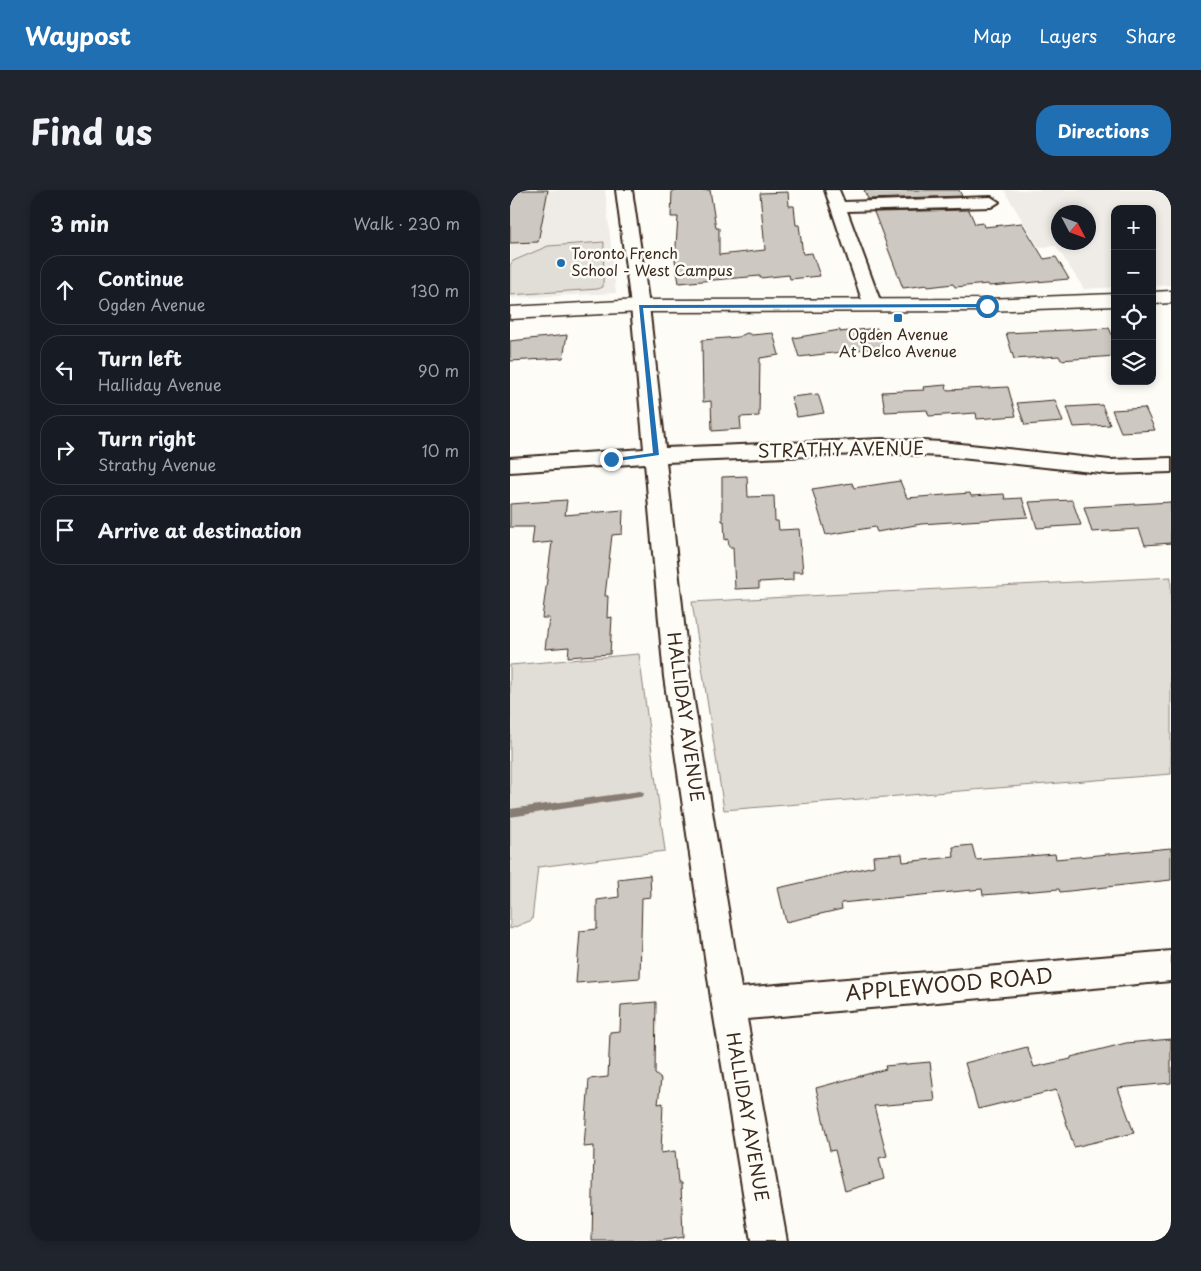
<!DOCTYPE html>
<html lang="en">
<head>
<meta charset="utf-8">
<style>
	:root { --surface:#171b24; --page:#20242c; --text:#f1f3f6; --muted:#9ea1a6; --line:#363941; --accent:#1f6fb2 }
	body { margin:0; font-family:"Playpen Sans",sans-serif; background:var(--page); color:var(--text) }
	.controls { position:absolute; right:15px; top:15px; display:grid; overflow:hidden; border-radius:10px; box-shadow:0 2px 8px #0003 }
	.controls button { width:45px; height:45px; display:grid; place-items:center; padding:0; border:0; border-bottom:1px solid var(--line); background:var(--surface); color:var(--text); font:25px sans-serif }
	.compass { position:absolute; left:541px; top:15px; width:45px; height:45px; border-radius:50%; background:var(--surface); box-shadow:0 2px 8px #0003; rotate:131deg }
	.stop { position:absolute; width:15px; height:15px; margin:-11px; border:4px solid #1f6fb2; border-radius:50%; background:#fff }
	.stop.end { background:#1f6fb2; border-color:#fff; box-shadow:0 1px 5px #0008 }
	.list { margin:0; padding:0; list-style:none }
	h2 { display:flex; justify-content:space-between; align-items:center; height:65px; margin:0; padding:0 20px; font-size:21px }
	h2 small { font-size:16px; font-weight:400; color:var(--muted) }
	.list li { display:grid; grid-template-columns:32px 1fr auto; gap:15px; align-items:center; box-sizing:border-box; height:70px; margin:0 10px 10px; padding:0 10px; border:1px solid var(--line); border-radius:20px }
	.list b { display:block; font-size:19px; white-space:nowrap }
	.list p { margin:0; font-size:16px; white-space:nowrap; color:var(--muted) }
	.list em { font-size:16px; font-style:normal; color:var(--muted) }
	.icon { flex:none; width:28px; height:28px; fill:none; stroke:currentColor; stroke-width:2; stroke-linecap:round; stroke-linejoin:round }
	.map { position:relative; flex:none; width:661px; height:1051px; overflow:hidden; border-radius:20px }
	header { display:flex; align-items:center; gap:30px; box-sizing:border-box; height:70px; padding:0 25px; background:var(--accent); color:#fff }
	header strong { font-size:24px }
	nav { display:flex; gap:28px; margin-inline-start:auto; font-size:18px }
	.intro { display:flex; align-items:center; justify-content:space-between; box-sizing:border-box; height:120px; padding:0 30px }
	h1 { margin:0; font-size:35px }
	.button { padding:12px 22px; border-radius:20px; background:var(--accent); color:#fff; font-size:18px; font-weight:700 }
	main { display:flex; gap:30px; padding:0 30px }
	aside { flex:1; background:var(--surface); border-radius:20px; box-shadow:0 2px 8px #0003 }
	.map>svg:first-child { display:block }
	.built { fill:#efece7; fill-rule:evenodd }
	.green { fill:#e1ded7; stroke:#8e847a }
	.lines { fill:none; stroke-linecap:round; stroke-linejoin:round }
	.stream { fill:#887d74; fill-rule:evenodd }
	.building { fill:#cdc8c2; stroke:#3b2a1e }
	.street-casing { stroke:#3b2a1e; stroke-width:4 }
	.secondary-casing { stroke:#3b2a1e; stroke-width:3 }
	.street { fill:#fdfcf7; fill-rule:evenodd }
	.secondary { fill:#fdfcf7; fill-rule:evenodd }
	.route { fill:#1f6fb2 }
	.poi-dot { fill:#1f6fb2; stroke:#fdfcf7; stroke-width:2 }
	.labels { text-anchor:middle; stroke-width:5; stroke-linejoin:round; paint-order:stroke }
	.far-poi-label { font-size:15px; fill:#3b2a1e; stroke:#fdfcf7; text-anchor:start }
	.street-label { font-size:18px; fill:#3b2a1e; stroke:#fdfcf7 }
	.near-street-label { font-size:21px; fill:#3b2a1e; stroke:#fdfcf7 }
</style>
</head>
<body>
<header>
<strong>Waypost</strong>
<nav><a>Map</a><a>Layers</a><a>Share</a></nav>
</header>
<div class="intro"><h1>Find us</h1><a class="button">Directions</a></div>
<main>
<aside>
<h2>3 min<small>Walk · 230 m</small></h2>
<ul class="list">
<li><svg class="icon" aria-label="ahead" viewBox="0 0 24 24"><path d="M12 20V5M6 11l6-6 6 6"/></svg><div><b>Continue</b><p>Ogden Avenue</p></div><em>130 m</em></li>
<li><svg class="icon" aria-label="left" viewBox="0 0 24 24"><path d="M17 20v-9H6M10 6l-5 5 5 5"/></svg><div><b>Turn left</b><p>Halliday Avenue</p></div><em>90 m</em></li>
<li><svg class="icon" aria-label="right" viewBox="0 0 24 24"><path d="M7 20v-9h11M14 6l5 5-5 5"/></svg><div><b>Turn right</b><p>Strathy Avenue</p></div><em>10 m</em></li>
<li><svg class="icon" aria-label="arrive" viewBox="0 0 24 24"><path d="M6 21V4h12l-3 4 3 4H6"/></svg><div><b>Arrive at destination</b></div></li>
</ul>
</aside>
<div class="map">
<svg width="661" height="1051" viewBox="0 0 661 1051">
	<rect width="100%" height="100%" fill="#fdfcf7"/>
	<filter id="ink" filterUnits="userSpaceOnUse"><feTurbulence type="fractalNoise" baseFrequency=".02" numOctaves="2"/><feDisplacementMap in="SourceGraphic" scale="10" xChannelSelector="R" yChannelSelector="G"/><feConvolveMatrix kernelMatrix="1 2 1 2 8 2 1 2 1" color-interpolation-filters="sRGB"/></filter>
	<g filter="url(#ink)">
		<path class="built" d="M0 0H95L106 103 0 108Z
			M494 0H661V95L642 96V19H605V97L574 99 546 56 528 57ZM548 22H578V52H548Z"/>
		<path class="green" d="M94 52 93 97 88 99 0 105V75L3 71 38 56Z
			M661 387V584L214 620 182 412Z
			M129 464 155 661 28 677 22 730 0 739V475Z"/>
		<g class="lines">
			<path class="stream" d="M130 601 133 602 134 604 133 606 130 607 0 627V619Z"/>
		</g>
		<path class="building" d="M0 0H38L28 52 0 53Z
			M162 0H200L206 38H209V65L255 60 250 3 278 2 279 16H284L286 35H289L293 64 302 63 310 86 280 89 279 85 250 88V86L169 93 165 70 168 27H161Z
			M354 0H449L452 6 358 9Z
			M459 20 465 34 473 33 474 37 512 33 534 69 546 67 559 89 504 94 479 96 478 94 445 97 443 94 418 97 417 95 393 98 364 22Z
			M367 138 373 157 289 167 283 148 330 140V142Z
			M599 138 605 151V166L551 170 549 166 504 169 496 143Z
			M237 143 242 145 263 143 269 165 250 168 249 226 230 227 231 239 202 241 201 211 193 212 192 150 228 147Z
			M57 145 53 168 0 171V151Z
			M436 195 437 200 498 197 506 226 467 229 466 223 419 226 417 220 375 222 372 202 414 200 413 197Z
			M308 204 314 223 287 227 281 207Z
			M545 210 553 232 515 235 507 213Z
			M592 215 600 235 564 237 557 217Z
			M635 218 645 240 611 242 602 220Z
			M237 286 238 307 264 306 265 331H268L269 340 289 339 293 382H283V390L249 392V398L225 399 223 357H219L218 349 215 350 214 331H212V287Z
			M390 291 397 308 460 303 461 306 494 304 495 309 512 308 518 327 411 334 367 342 365 337 316 345 302 299 342 293 344 298Z
			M57 310 55 325 113 320 112 344 102 345 95 406H98L97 428 102 427 100 464 58 467 59 457 35 459 39 428H32L42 352 22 354 24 337H0V314Z
			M562 310 571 335 527 338 519 312Z
			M661 312V353L635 355 629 339 582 342 574 317Z
			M462 655 466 670 545 664 546 669 661 658V690L550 702 549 699 473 705 472 699 331 713 332 719 276 732 268 698 364 676 363 666 392 664 393 672 444 667 443 657Z
			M140 685 141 707 132 708 130 788 66 793 70 741 87 739V710L109 707 108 689Z
			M146 812 145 884 151 889 148 914 153 913 151 963 165 961 168 993H171L173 1047 149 1051H82L84 956 74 957 79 889 98 887 100 842 110 841 111 815Z
			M661 849V893L608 898 624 943 564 957 546 900 468 919 455 873 517 857 524 877 561 869V867L616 853Z
			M420 872 425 911 364 916 377 966 369 968 374 989 335 1001 325 960 320 961 306 898 376 879 375 876Z"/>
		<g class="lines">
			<defs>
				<path id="street" d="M106 0H122L139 116 155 258 372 249 432 252 600 270 661 268V282L600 284 432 266 372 263 156 272 180 487 231 798 661 761V791L237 829 277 1051H241L202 815 154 487 135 273 0 282V268L134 259 121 116Z
					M315 0H329L334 12 481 7 489 12 481 17 337 21 372 116 369 120H357L354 116Z"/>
				<path id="secondary" d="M661 101V113L642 114V102Z
					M605 104V116L477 121 130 122 0 129V117L130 110 477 109Z"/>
			</defs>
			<use href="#street" class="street-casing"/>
			<use href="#secondary" class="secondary-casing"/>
			<use href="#street" class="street"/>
			<use href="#secondary" class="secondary"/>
		</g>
	</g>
	<path class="route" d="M477 114 479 117 133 118 149 265 101 272 98 269 143 263 129 115Z"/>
	<g class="poi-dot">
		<circle cx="51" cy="73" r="5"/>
		<rect x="383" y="123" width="10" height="10" rx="2.5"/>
	</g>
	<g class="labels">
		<g class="far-poi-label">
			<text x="61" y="69">Toronto French<tspan x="61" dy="17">School - West Campus</tspan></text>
			<text x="388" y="150" text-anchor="middle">Ogden Avenue<tspan x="388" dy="17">At Delco Avenue</tspan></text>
		</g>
		<g class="street-label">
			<text transform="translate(331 260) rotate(-1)" y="6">STRATHY AVENUE</text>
			<text transform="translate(175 527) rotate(82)" y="6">HALLIDAY AVENUE</text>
			<text transform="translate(237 927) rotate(80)" y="6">HALLIDAY AVENUE</text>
		</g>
		<g class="near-street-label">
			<text transform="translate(439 795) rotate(-5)" y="7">APPLEWOOD ROAD</text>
		</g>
	</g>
</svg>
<div class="controls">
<button>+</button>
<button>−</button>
<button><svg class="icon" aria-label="locate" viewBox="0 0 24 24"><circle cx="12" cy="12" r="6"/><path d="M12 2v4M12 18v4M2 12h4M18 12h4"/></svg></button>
<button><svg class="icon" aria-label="layers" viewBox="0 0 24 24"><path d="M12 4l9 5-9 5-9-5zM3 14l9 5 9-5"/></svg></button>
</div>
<svg class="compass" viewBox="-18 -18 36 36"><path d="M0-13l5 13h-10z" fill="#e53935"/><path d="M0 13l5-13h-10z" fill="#9ea1a6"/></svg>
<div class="stop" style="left:477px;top:116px"></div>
<div class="stop end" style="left:101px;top:269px"></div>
</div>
</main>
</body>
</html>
